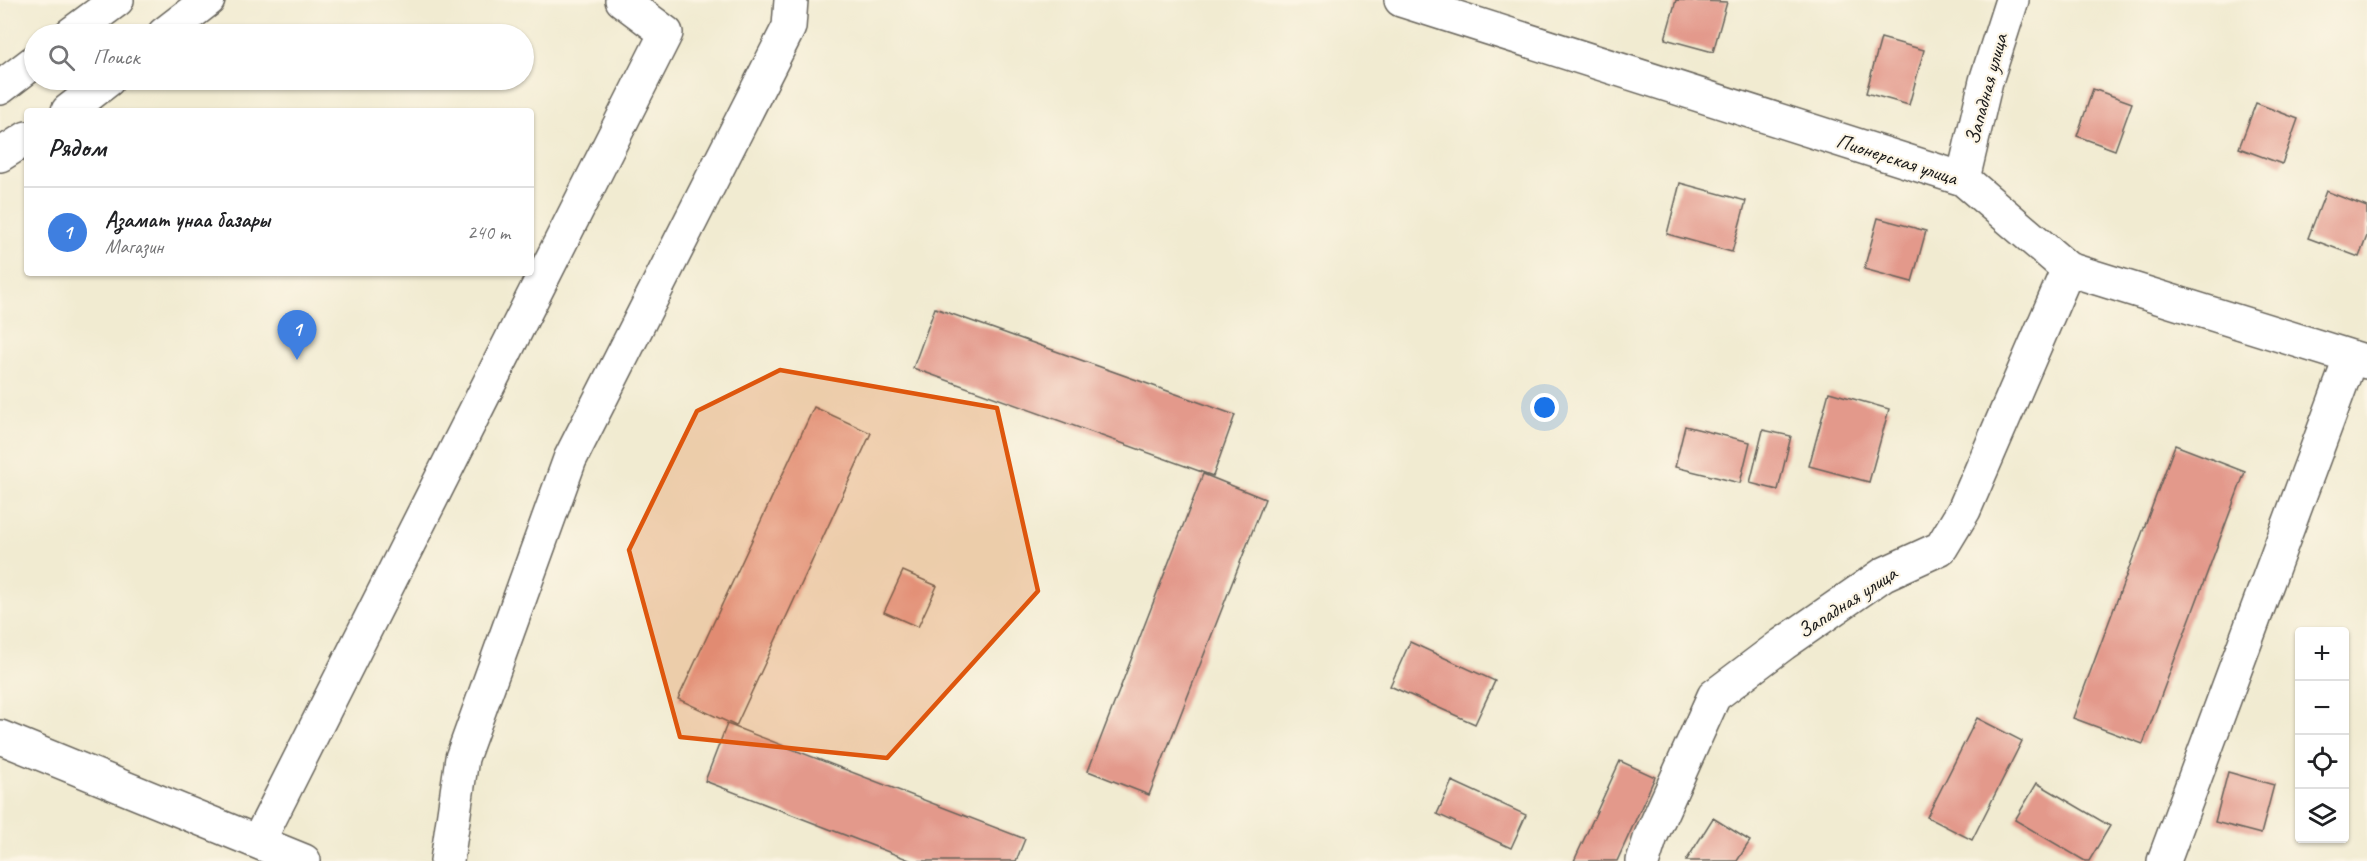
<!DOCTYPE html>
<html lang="ru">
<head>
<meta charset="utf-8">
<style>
	:root { --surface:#fff; --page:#f2f2f2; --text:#202124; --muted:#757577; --line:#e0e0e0; --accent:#7c3aed }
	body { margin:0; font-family:Caveat,sans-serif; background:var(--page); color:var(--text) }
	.controls { position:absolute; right:18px; bottom:18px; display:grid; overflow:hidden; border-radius:6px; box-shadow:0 2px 4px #0004 }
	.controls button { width:54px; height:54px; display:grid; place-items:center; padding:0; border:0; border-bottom:2px solid var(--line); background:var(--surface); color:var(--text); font:30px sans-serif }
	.you { position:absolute; left:1545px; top:408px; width:21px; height:21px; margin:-15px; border:4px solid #fff; border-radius:50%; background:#1a73e8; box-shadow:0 0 0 9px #1a73e833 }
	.badge { display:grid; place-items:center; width:39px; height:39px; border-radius:50%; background:var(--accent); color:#fff; font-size:20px; font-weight:700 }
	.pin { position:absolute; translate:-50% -50px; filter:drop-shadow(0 2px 3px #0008) }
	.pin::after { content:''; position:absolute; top:32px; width:21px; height:18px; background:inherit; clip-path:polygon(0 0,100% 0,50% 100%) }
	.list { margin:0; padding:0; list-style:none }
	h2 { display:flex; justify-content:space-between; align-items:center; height:78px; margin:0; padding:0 24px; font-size:26px }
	h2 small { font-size:20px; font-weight:400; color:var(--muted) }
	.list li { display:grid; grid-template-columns:39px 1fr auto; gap:18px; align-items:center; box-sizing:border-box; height:90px; padding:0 24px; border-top:2px solid var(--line) }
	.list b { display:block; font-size:22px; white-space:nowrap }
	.list p { margin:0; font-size:20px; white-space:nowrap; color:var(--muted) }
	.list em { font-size:20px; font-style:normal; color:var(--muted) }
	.icon { flex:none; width:33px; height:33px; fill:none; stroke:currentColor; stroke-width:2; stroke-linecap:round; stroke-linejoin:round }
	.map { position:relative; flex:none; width:2367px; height:861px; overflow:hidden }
	.search { position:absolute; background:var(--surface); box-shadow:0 2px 4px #0004; left:24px; top:24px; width:510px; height:66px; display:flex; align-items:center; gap:15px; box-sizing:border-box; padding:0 21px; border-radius:33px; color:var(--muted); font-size:22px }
	.panel { position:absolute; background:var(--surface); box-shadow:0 2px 4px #0004; left:24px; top:108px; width:510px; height:168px; border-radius:6px }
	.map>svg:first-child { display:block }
	.building { fill:#e3998b }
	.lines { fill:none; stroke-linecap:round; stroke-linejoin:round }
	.minor-casing { stroke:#67645b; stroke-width:36 }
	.minor { stroke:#fff; stroke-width:33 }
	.marked { fill:#de560d; fill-opacity:0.2; stroke:#de560d; stroke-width:4.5; stroke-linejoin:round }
	.labels { text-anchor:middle; stroke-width:4.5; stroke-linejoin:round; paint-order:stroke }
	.street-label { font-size:21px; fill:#1c1c1c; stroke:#fcf5e5 }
</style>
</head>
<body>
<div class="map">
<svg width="2367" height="861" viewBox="0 0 2367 861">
	<rect width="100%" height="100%" fill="#fcf5e5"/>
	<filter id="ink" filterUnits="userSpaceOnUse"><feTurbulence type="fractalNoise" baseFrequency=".0167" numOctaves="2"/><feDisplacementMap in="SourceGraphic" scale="12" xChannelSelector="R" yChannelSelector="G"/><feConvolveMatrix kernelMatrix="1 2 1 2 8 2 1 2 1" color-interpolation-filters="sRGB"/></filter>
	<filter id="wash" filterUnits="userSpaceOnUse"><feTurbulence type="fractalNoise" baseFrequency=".008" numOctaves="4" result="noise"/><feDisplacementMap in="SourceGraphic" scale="24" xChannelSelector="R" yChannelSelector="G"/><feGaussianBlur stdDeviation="1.35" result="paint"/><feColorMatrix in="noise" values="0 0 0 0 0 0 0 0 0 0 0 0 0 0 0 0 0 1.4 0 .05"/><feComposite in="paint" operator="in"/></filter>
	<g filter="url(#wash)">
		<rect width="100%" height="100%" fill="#f1ebd1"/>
		<g id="blocks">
			<path class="building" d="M1676 0 1727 2 1713 52 1665 39Z
				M1881 38 1924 50 1909 105 1866 93Z
				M2093 89 2132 103 2115 150 2077 136Z
				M2256 103 2298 119 2282 164 2239 148Z
				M1680 183 1746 201 1732 252 1667 234Z
				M2326 191 2367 207V236L2359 257 2308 238Z
				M1878 218 1926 231 1912 282 1864 269Z
				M935 308 1235 415 1213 476 913 368Z
				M1829 392 1889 409 1869 482 1809 466Z
				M814 407 871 433 736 726 678 699Z
				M1685 426 1750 442 1740 483 1675 467Z
				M1763 430 1791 436 1778 490 1750 483Z
				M2175 445 2245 472 2143 744 2073 718Z
				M1203 474 1265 499 1149 795 1088 771Z
				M903 571 937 586 918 627 884 612Z
				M1410 642 1495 681 1475 724 1390 686Z
				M1977 718 2022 741 1972 840 1927 817Z
				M727 724 1025 839 1016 861H912L705 781Z
				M1620 761 1655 777 1617 861H1574Z
				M2228 772 2274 785 2261 834 2215 822Z
				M1452 781 1526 815 1511 848 1437 814Z
				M2037 783 2110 826 2089 861H2085L2015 820Z
				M1713 818 1750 841 1737 861H1686Z"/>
		</g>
	</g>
	<g filter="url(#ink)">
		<use href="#blocks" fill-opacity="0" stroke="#67645b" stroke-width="1.5"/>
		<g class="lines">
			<defs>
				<path id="minor" d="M1401 0 1963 179 2068 269 2367 362
					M71 34 117 0
					M164 34 208 0
					M0 88 34 62
					M68 111 108 80
					M0 155 27 138
					M1963 179 1986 81 2012 0
					M0 737 304 861
					M258 842 666 33 622 0
					M447 861 462 758 570 459 789 27 791 0
					M1643 861 1651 836 1714 696 1783 644 1884 574 1941 548 1964 510 2068 269
					M2164 861 2351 357"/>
			</defs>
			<use href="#minor" class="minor-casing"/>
			<use href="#minor" class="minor"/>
		</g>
	</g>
	<path class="marked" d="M780 370 997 408 1038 591 887 758 680 737 629 550 697 411Z"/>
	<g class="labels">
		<g class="street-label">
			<text transform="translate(1986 89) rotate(-75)" y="7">Западная улица</text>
			<text transform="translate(1897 159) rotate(18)" y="7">Пионерская улица</text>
			<text transform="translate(1847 602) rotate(-33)" y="7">Западная улица</text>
		</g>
	</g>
</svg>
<div class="controls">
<button>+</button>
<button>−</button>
<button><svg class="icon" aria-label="locate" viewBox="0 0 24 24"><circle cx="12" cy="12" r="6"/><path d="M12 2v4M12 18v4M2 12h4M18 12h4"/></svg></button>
<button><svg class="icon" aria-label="layers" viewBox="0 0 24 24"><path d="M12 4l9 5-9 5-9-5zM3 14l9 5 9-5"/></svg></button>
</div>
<div class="you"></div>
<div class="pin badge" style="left:297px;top:360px;background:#3f7fe0">1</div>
<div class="search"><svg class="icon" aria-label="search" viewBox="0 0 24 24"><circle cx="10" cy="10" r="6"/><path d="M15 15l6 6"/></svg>Поиск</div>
<section class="panel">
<h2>Рядом<small></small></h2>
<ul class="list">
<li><span class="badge" style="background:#3f7fe0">1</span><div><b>Азамат унаа базары</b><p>Магазин</p></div><em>240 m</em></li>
</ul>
</section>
</div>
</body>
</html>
